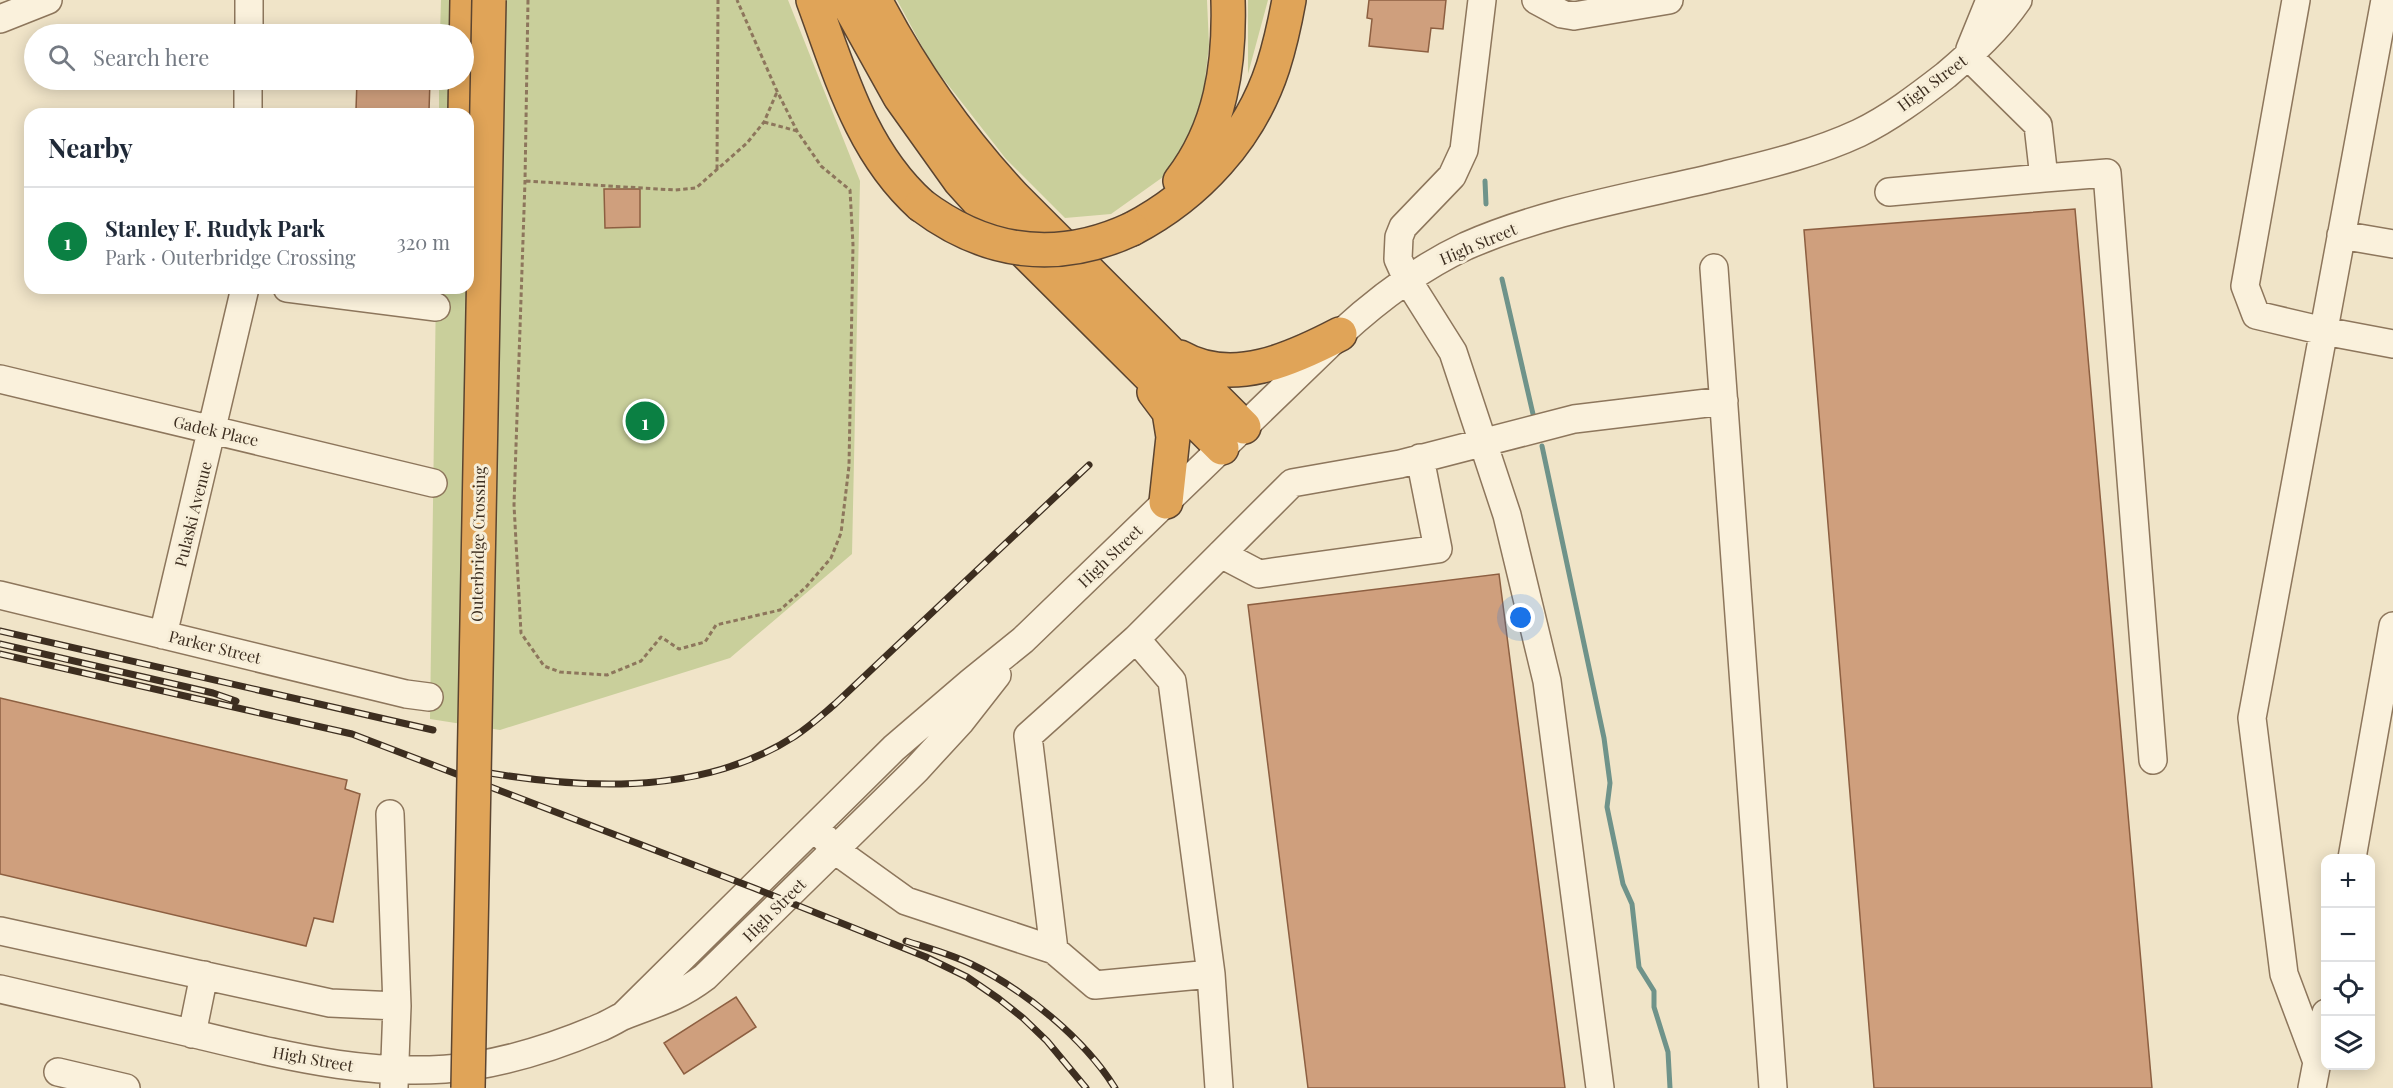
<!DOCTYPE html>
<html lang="en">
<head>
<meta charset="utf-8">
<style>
	:root { --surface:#fff; --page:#f2f2f3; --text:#1f2937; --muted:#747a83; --line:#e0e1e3; --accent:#0b8043 }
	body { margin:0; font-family:"Playfair Display",serif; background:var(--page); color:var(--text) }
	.controls { position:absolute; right:18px; bottom:18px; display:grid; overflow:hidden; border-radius:12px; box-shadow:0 3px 15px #0003 }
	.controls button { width:54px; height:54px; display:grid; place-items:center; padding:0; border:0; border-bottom:2px solid var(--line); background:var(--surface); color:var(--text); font:30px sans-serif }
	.you { position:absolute; left:1521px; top:618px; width:21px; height:21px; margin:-15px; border:4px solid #fff; border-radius:50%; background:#1a73e8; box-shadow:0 0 0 9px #1a73e833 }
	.badge { display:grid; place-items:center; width:39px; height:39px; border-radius:50%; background:var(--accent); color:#fff; font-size:20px; font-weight:700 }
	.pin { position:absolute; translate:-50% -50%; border:3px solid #fff; box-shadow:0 2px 6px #0006 }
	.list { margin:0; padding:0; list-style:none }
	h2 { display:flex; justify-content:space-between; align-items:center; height:78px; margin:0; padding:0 24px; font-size:26px }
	h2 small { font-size:20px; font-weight:400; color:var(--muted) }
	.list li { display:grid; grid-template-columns:39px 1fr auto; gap:18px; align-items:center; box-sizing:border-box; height:108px; padding:0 24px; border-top:2px solid var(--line) }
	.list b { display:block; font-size:22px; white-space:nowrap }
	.list p { margin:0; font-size:20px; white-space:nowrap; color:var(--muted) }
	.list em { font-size:20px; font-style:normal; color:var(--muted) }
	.icon { flex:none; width:33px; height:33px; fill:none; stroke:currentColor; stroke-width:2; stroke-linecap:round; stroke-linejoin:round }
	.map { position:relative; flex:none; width:2393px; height:1088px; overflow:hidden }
	.search { position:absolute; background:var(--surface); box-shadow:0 3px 15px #0003; left:24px; top:24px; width:450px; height:66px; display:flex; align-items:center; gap:15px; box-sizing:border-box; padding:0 21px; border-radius:33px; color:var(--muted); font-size:22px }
	.panel { position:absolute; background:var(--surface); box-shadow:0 3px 15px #0003; left:24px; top:108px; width:450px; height:186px; border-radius:18px }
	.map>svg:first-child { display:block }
	.green { fill:#c9cf9b }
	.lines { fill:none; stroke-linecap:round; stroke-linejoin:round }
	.stream { stroke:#6f938a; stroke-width:5 }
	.building { fill:#cf9f7d; stroke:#8d5f41; stroke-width:1.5 }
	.minor-casing { stroke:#8d765c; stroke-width:30 }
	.highway-casing { stroke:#5b4430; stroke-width:36 }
	.path { stroke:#8d765c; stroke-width:3; stroke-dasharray:4.5 3; stroke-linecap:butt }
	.minor { stroke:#faf1dc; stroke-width:27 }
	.highway { stroke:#e0a458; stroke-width:33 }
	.rail-casing { stroke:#3d2e20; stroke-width:7 }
	.rail { stroke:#f7eed8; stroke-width:4.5; stroke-dasharray:14; stroke-linecap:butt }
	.highway-bridge-casing { stroke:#5b4430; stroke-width:36; stroke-linecap:butt }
	.highway-bridge { stroke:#e0a458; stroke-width:33 }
	.labels { text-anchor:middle; stroke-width:6; stroke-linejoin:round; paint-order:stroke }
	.street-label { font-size:16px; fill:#3d2e20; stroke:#f7eed8 }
</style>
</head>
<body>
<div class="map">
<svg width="2393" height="1088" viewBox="0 0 2393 1088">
	<rect width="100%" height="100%" fill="#f0e4c8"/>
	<path class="green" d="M441 0H788L860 181 852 554 730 658 500 730 430 719 436 288H468V114H439V80H464V34H440Z
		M897 0H1207L1209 45 1202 106 1170 172 1111 214 1065 218 1006 159 931 63Z
		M1248 0H1268L1248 74Z"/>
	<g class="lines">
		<path class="stream" d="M1485 181 1486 204
			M1502 279 1533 414
			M1542 446 1604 738 1610 783 1607 807 1623 884 1632 904 1639 967 1654 991V1007L1668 1052 1670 1088"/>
	</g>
	<path class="building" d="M1369 0H1446L1443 29 1431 28 1428 52 1369 46 1372 19 1367 18Z
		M357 80H430L429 111 356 110Z
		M604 189H640V227L605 228Z
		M2075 209 2152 1088H1874L1804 230Z
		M1499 574 1565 1088H1308L1248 605Z
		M0 698 347 780 345 789 360 794 333 922 314 918 306 946 0 874Z
		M736 997 756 1027 684 1074 664 1043Z"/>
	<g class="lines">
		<defs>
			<path id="minor" d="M1482 0 1464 150 1452 176 1403 227 1399 237 1398 259 1407 279 1453 352 1507 515 1547 681 1600 1088
				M1536 0 1562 14 1574 16 1669 0
				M2296 0 2245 286 2256 315 2324 331 2393 344
				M0 19 48 0
				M249 34V0
				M1970 49 1990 0
				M1968 56 2038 125 2044 178 2107 173 2153 760
				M248 114V80
				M1889 192 2044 178
				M2341 235 2393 244
				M1714 268 1773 1088
				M287 288 436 307
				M0 379 433 483
				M1221 554 1259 574 1438 549 1420 458
				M0 595 406 694 429 697
				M163 635 245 288
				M1136 639 1292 483 1400 464 1574 419 1724 401
				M390 814 397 1006 394 1087
				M824 837 835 850 906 901 1054 950 1095 985 1211 974 1172 681 1136 639 1028 736 1054 950
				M2352 858 2393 626
				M0 931 330 1003 397 1006
				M1211 974 1219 1088
				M0 989C65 1004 130 1019 195 1034 286 1056 379 1080 473 1066 516 1059 559 1045 599 1028 607 1025 615 1020 623 1016 655 1003 676 999 705 977L916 770 961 721 997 675
				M623 1016 894 748 971 682 1023 640 1340 334C1378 299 1419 268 1466 246 1548 210 1638 196 1725 175 1770 164 1816 153 1859 133 1890 118 1919 96 1946 75 1973 52 1998 29 2018 0
				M192 1034 204 975
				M2317 1062 2326 1013
				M58 1072 126 1088
				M2312 1088 2317 1062 2284 974 2252 718 2385 0"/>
			<path id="highway" d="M813 0C840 73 861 151 921 205
				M846 0 900 97 960 181 1017 244 1222 448
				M875 0C913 73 958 137 1014 197L1244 427
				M465 114 467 0
				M1180 181C1221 128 1230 65 1228 0
				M1132 229C1197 195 1250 138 1273 67 1280 45 1285 22 1289 0
				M1180 357C1232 387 1292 359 1340 334
				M1154 392 1169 412 1173 437 1166 502"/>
		</defs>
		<use href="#minor" class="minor-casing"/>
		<use href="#highway" class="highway-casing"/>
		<path class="path" d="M528 0 525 181 514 505 521 633 544 666 560 672 607 675 641 661 661 637 679 649 705 642 716 625 780 610 806 587 831 558 841 533 849 466 853 245 850 190 821 166 797 131 776 89 737 0
			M764 122 797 131
			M717 169 718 0
			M526 181 675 190 696 188 747 143 764 122 777 92"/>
		<use href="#minor" class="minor"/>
		<use href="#highway" class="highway"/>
		<defs>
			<path id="rail" d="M0 631 433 730
				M0 644 213 693 236 701
				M0 654 352 734 754 888 926 957 967 977 999 999 1023 1018 1047 1041 1086 1088
				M462 768C570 789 698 799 795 736 809 727 822 715 835 704L1089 465
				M906 941C928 948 950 954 971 964 1023 989 1084 1038 1115 1088"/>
		</defs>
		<use href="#rail" class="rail-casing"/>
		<use href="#rail" class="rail"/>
		<defs>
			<path id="highway-bridge" d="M921 205C986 254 1057 264 1132 229
				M468 1088 489 0"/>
		</defs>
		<use href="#highway-bridge" class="highway-bridge-casing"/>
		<use href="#highway-bridge" class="highway-bridge"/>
	</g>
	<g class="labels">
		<g class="street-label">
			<text transform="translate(1932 83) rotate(-37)" y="6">High Street</text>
			<text transform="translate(1478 244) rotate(-23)" y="6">High Street</text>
			<text transform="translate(216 431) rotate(13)" y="6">Gadek Place</text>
			<text transform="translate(193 514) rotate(-76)" y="6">Pulaski Avenue</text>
			<text transform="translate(478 544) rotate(-89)" y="6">Outerbridge Crossing</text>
			<text transform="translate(1110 556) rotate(-44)" y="6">High Street</text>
			<text transform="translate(215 647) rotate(14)" y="6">Parker Street</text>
			<text transform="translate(774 910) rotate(-45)" y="6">High Street</text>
			<text transform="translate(313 1059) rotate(10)" y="6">High Street</text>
		</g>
	</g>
</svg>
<div class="controls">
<button>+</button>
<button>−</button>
<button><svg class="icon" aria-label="locate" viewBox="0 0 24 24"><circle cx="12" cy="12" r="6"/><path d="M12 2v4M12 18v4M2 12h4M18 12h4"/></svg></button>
<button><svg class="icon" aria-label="layers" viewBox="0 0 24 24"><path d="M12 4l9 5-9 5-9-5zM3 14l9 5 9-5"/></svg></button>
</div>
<div class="you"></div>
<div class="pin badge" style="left:645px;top:421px">1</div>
<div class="search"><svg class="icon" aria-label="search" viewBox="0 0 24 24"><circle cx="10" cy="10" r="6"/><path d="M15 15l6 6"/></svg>Search here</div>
<section class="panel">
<h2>Nearby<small></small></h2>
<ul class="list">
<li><span class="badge">1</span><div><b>Stanley F. Rudyk Park</b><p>Park · Outerbridge Crossing</p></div><em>320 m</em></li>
</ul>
</section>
</div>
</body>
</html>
